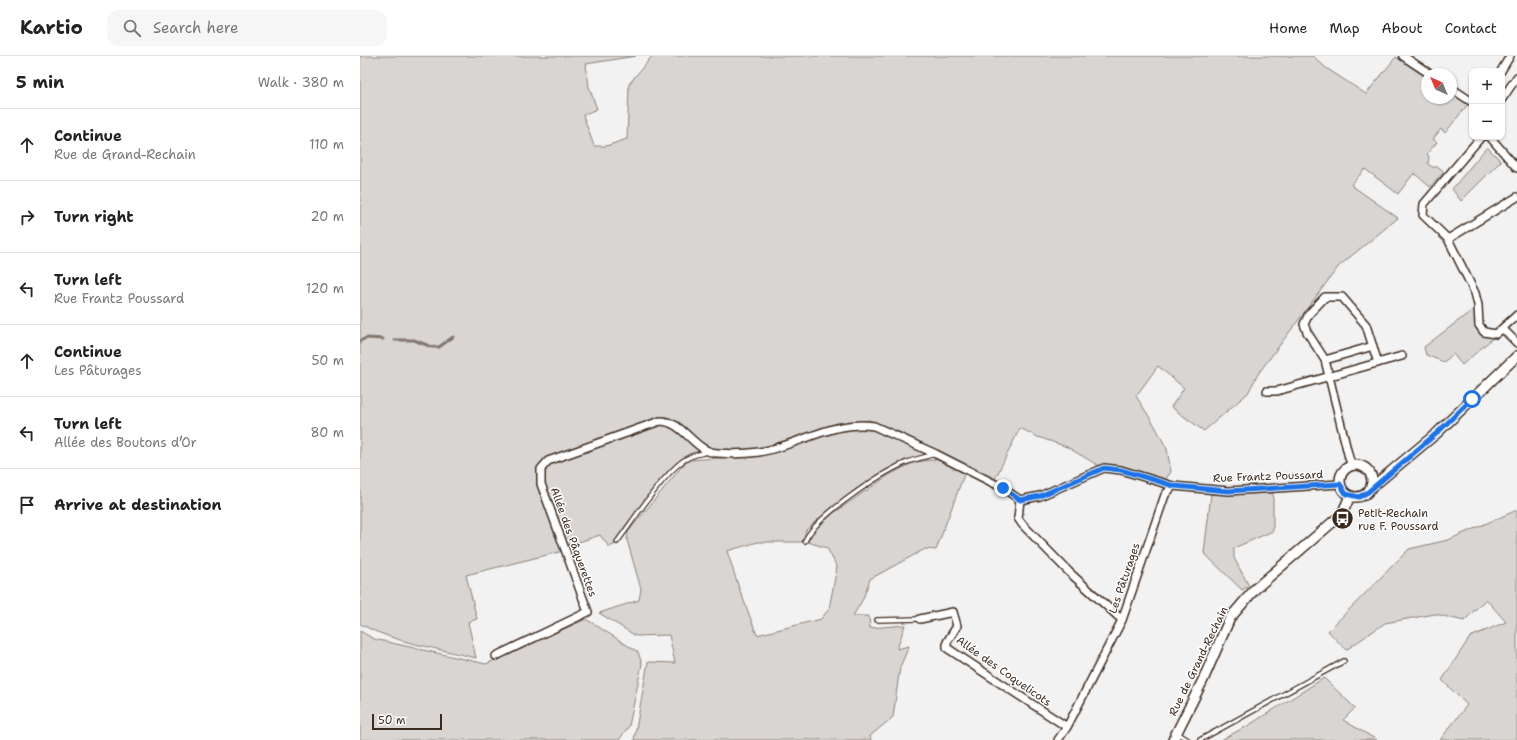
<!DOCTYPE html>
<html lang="en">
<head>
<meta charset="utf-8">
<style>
	:root { --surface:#fff; --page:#f6f6f6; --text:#222; --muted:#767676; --line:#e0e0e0 }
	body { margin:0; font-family:"Shantell Sans",sans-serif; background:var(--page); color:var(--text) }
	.controls { position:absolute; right:12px; top:12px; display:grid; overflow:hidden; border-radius:8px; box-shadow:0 1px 3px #0004 }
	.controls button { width:36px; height:36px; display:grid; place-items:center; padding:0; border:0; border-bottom:1px solid var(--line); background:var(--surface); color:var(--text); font:20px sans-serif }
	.compass { position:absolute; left:1061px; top:12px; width:36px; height:36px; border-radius:50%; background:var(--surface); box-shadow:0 1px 3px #0004; rotate:316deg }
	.scale { position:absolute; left:12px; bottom:10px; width:70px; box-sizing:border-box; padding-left:4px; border:2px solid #3b2a1e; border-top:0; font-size:11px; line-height:14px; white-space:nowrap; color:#3b2a1e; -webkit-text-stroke:3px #fff; paint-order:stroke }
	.stop { position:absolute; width:12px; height:12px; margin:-9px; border:3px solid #1a73e8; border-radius:50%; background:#fff }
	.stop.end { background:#1a73e8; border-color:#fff; box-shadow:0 1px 4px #0008 }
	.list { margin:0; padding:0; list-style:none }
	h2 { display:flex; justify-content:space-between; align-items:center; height:52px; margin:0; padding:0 16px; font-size:17px }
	h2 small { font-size:13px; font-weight:400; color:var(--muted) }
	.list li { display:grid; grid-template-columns:26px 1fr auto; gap:12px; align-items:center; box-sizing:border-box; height:72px; padding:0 16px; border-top:1px solid var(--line) }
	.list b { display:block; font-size:15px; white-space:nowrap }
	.list p { margin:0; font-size:13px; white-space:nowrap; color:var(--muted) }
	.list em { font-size:13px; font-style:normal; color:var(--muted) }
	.icon { flex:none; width:22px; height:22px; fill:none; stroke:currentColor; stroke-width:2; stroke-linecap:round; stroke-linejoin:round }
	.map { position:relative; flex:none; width:1157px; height:684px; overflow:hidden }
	header { display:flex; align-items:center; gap:24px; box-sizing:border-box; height:56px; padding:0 20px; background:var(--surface); border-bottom:1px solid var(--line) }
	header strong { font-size:19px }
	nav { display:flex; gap:22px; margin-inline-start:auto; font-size:14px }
	.search { width:280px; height:36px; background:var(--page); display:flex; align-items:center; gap:10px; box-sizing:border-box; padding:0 14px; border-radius:12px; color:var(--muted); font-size:15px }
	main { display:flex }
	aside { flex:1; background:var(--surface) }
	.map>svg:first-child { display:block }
	.green { fill:#d8d5d2; stroke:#8a8078 }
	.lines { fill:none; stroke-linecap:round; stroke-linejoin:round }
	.stream { stroke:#827770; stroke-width:3 }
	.service-casing { stroke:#3b2a1e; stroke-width:6 }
	.minor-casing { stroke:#3b2a1e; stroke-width:10 }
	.tertiary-casing { stroke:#3b2a1e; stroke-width:12 }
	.service { stroke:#fff; stroke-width:3.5 }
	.minor { stroke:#fff; stroke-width:7 }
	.tertiary { stroke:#fff; stroke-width:9 }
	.route { stroke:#1a73e8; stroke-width:5 }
	.labels { text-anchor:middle; stroke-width:3; stroke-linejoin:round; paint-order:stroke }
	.street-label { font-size:11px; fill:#3b2a1e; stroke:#fff }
	.poi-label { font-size:11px; fill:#3b2a1e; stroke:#fff; text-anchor:start }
</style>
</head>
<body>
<header>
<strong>Kartio</strong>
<div class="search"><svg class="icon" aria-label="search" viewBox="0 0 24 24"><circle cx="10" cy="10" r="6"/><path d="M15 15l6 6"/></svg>Search here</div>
<nav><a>Home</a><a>Map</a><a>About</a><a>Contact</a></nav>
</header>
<main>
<aside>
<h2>5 min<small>Walk · 380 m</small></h2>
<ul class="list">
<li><svg class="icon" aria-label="ahead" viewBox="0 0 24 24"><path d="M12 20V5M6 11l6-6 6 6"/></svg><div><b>Continue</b><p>Rue de Grand-Rechain</p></div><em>110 m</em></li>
<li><svg class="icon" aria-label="right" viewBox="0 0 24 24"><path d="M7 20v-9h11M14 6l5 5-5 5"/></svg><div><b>Turn right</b></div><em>20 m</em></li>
<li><svg class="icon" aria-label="left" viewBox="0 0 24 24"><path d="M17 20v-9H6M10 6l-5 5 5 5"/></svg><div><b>Turn left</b><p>Rue Frantz Poussard</p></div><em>120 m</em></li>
<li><svg class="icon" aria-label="ahead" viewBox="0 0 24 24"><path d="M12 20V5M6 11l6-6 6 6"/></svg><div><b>Continue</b><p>Les Pâturages</p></div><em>50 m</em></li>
<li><svg class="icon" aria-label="left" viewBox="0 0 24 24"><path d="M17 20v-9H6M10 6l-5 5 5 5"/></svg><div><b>Turn left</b><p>Allée des Boutons d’Or</p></div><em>80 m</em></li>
<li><svg class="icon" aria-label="arrive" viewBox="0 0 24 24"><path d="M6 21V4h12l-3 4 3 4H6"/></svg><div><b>Arrive at destination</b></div></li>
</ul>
</aside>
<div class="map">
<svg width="1157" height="684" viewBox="0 0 1157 684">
	<rect width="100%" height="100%" fill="#f3f2f2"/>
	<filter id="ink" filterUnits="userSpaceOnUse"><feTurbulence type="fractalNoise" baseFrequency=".025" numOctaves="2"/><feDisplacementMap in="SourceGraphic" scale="8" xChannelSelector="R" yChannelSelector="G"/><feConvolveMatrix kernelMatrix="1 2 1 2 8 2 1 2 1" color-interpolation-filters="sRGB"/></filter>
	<g filter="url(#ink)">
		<path class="green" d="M0 0H276L226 8 229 31 237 53 223 59 234 90H246L267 83 269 28 292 0H953L966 12 1006 38 1036 1 1067 22V42H1091V38L1108 48 1085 77 1081 73 1073 83 1077 86 1067 98 1069 100 1068 108 1072 111H1079L1084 116 1070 131 1054 117 1038 138 1005 113 991 129 1038 162 979 210 898 318 888 337 844 375 811 351 824 332 798 310 776 340 795 370 807 393 811 416 805 424 745 408 739 410 707 391 678 381 660 372 634 425 542 377 509 364 485 367 401 394H348L308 363 191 400 180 408 178 414 203 495 106 519 117 563 108 566 116 602C77 592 35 587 0 568Z
			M1127 91 1141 105 1101 145 1092 133Z
			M1115 252C1114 269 1117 278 1134 281L1102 309 1093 298 1084 306 1066 299 1064 291Z
			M300 368 315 371 341 395 331 398 313 411 263 473 254 489 249 491 240 479 207 490 185 427C184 418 185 414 191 408Z
			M490 372 517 373 571 398 545 404 471 452 446 474 443 486H398L367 495 379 532 397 579 461 563 469 553 477 511 467 492 448 486 452 476 475 456 529 419 554 406 581 403 605 416 576 494 565 493 510 523 503 543 493 560H509L510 572 545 569 537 593 549 590 540 611 533 661 510 680 511 684H274L288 606 315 607 309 579 276 580 239 557 279 544 281 533 267 484 268 476 323 409 330 404 401 399Z
			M872 437H913V475L874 492V502L889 530 882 534 844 497 851 438Z
			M1157 454V684H1080L1107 649 1082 624 1110 581 1146 566 1126 543 1104 565 1075 558 1025 567 986 594 968 575 1049 493 1088 484Z
			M226 563 278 596 282 608 269 670 259 684H0V575L14 583 126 608Z
			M964 622 995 652 983 664 1017 684H861L889 669Z"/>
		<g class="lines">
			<path class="stream" d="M35 284H54L72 291H79L93 281
				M0 285 6 282 23 283"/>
			<defs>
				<path id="service" d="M445 485C455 461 520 418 545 407 555 403 565 401 575 398
					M257 486C273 465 305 415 326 403 332 399 340 398 347 396
					M517 564 560 563
					M817 677 828 684
					M840 684 984 605"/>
				<path id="minor" d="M1043 0 1070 18
					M1141 15 1150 0
					M1091 32 1112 46
					M1142 43 1157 21
					M1121 81 1064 148 1063 159 1088 183 1115 237 1118 249 1119 269 1124 276 1136 278 1157 259
					M1130 81 1157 112
					M1088 183 1157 141
					M1143 273 1157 287
					M965 304 1013 290
					M907 335H917L1042 300
					M992 409 989 402 965 304 947 276 944 268 949 258 965 241H982L1006 269 1018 307
					M660 444 658 462 662 468 709 516 762 564
					M560 563 593 556 597 570 587 586V592L707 671
					M136 600 228 556 181 428V413L188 405 300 365C324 365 334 396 357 397 370 398 386 398 399 396 438 390 474 363 514 370L576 398 643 432 660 444 680 440 744 412 761 414 813 430 868 435 980 428
					M698 684 707 671 762 564 805 439 813 430"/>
				<path id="tertiary" d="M980 425a16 16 0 1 1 32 0a16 16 0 1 1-32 0Z
					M1011 432 1077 377 1157 300
					M813 684 843 624 870 562 895 533 982 458 990 440"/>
			</defs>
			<use href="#service" class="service-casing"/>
			<use href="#minor" class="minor-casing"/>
			<use href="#tertiary" class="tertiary-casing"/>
			<use href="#service" class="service"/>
			<use href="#minor" class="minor"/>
			<use href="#tertiary" class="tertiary"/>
		</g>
	</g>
	<g class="lines" filter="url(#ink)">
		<path class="route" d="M643 432 660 444 680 440 744 412 761 414 814 430 868 435 980 428 986 438 999 441 1008 436 1077 377 1112 343"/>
	</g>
	<defs>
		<symbol id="bus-disc" viewBox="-11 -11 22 22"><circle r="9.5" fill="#3b2a1e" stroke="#fff"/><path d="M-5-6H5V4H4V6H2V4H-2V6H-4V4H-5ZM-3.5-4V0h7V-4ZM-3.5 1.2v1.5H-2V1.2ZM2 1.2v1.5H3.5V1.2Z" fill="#fff"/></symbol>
	</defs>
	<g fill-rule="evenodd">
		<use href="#bus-disc" x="970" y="450" width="25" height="25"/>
	</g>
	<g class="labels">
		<g class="street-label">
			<text transform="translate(908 420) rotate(-2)" y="4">Rue Frantz Poussard</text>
			<text transform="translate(214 486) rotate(70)" y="4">Allée des Pâquerettes</text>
			<text transform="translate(764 522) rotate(-71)" y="4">Les Pâturages</text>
			<text transform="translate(838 605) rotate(-64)" y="4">Rue de Grand-Rechain</text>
			<text transform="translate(644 615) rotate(35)" y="4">Allée des Coquelicots</text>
		</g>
		<g class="poi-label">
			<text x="998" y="461">Petit-Rechain<tspan x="998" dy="13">rue F. Poussard</tspan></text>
		</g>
	</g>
</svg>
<div class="controls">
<button>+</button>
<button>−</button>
</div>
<svg class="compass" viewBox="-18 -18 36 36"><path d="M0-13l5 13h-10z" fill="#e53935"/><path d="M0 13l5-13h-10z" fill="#767676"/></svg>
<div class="scale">50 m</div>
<div class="stop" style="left:1112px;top:343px"></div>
<div class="stop end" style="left:643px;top:432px"></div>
</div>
</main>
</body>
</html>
